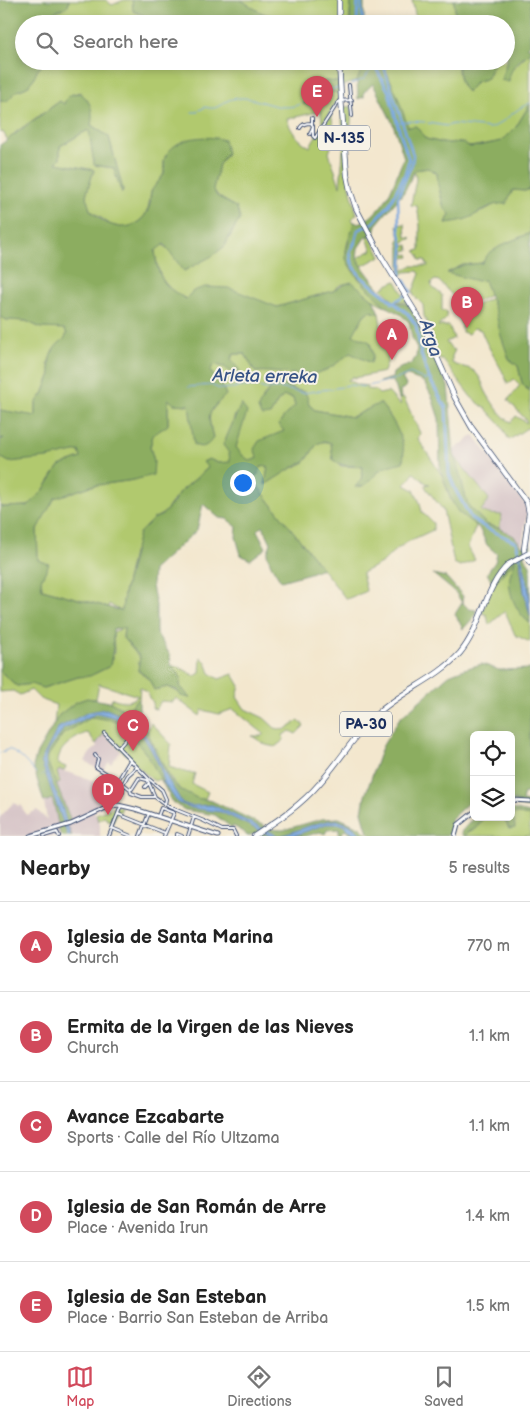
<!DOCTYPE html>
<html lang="en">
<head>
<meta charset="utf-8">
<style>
	:root { --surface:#fff; --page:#f2f2f2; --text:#222; --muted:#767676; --line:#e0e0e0; --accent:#d1495b }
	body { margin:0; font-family:"Balsamiq Sans",sans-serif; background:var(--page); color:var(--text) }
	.controls { position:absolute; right:15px; bottom:15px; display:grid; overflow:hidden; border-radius:8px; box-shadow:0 2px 8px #0003 }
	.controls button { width:45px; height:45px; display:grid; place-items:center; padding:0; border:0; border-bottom:1px solid var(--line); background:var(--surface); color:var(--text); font:25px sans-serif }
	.you { position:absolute; left:242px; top:482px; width:18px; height:18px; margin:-12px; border:4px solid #fff; border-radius:50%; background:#1a73e8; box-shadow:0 0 0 8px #1a73e833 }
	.badge { display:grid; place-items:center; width:32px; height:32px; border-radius:50%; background:var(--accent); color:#fff; font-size:16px; font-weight:700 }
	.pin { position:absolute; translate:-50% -41px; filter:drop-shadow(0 1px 2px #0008) }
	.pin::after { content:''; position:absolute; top:26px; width:18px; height:15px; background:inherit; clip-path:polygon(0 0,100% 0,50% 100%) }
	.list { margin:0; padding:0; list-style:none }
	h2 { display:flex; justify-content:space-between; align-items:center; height:65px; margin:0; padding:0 20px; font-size:21px }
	h2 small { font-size:16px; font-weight:400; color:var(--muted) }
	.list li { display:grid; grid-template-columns:32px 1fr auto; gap:15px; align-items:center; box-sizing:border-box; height:90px; padding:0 20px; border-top:1px solid var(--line) }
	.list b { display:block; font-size:19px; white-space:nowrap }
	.list p { margin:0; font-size:16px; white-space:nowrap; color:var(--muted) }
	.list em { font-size:16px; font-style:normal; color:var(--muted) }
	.icon { flex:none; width:28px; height:28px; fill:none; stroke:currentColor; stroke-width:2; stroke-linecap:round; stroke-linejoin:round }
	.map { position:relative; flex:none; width:530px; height:836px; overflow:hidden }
	.search { position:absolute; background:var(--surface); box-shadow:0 2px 8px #0003; left:15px; right:15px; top:15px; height:55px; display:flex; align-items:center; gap:12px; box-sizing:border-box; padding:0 18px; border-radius:28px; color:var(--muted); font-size:19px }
	.sheet { height:515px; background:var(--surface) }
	nav { display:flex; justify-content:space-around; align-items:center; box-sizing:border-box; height:70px; border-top:1px solid var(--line); background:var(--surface); font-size:14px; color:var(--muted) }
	nav a { display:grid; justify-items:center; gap:2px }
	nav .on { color:var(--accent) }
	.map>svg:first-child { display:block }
	.industrial { fill:#d2bec3 }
	.green { fill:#b1c96e; stroke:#667c66; fill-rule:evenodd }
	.forest { fill:#8cad61; stroke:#546e60 }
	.water { fill:#74a5df; stroke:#486a9e }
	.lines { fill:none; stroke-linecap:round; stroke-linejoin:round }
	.stream { stroke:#74a5df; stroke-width:1 }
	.canal { stroke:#74a5df; stroke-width:2.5 }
	.river { stroke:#74a5df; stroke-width:3 }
	.street-casing { stroke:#3b4b6f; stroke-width:4 }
	.secondary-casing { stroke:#3b4b6f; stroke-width:5 }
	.highway-casing { stroke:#3b4b6f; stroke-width:6 }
	.street { stroke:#fff; stroke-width:2 }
	.secondary { stroke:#fff; stroke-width:3 }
	.highway { stroke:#fff; stroke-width:4.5 }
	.highway-bridge-casing { stroke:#3b4b6f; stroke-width:6; stroke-linecap:butt }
	.highway-bridge { stroke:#fff; stroke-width:4.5 }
	.labels { text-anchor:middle; stroke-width:4; stroke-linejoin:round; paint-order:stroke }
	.shield { fill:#f7f3e8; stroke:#5d6a87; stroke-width:1 }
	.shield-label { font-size:15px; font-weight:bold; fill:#1b2f5e }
	.water-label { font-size:18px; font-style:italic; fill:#365285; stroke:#f7f3e8 }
</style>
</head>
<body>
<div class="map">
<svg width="530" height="836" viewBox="0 0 530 836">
	<rect width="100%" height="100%" fill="#f7f3e8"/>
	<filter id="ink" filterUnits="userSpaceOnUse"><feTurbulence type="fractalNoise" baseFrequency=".02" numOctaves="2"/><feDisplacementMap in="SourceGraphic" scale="10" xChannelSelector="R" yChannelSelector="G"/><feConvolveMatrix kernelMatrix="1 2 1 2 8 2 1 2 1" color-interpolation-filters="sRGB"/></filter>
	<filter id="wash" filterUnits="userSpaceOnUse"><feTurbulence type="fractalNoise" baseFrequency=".0096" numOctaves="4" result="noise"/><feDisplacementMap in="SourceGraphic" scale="20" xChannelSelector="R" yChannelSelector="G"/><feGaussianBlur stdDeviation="1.12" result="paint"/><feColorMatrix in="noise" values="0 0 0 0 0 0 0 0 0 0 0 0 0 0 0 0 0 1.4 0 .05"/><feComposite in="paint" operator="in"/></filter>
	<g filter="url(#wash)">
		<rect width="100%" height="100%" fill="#f3e7ce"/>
		<path class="industrial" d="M474 435 526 506 527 514 522 546 514 536 499 528 502 515 481 512 489 499 451 452Z
			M104 733 121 751 111 764 109 762 104 769V772L115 781 85 761 90 753 97 747 96 744Z
			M60 770 95 781 94 787 113 791V803L94 811 100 824V836H72L67 825 59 828 61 836H0V817L14 802 18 806 20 805 27 815 37 810 47 820 44 802 51 798 55 809 58 824 71 821 56 785 60 783 57 772Z"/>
		<path class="green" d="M69 0H106L112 5 124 0H132L139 13 143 15 145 24H67L74 19 71 18 63 21 57 20 53 11 68 6Z
			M241 0H351L349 24H268L275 16C263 14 250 9 241 0Z
			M412 0H454L456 24H417Z
			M529 53H530V104L516 127 502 141 470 147 464 143H443L426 139 408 127 382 61H458C458 72 458 84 467 91L477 81 486 79 493 65 498 61 507 60 501 79C511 72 519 61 529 53Z
			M46 61H363L365 63 357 81 341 86 339 101 335 104 322 124 321 111 287 119C291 132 298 140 310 147 314 136 325 125 331 114L334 129 333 141 329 153 340 186 344 141 341 108 351 106C353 127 346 142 347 161 348 179 352 197 357 214L352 219 355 224C351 232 346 244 346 253 346 272 373 292 385 306L375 301 354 285 352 282 340 285 333 291 277 307 263 303 193 291 186 299C162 286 159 278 155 251L162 244 173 254 184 271 225 246 233 231 229 203 219 197 213 189 219 164 227 153 164 159V174L151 192 148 209 144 217 138 222 130 227 123 228 111 225 90 210 86 195 94 170 56 163 60 158V146C71 141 79 134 90 129L98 166 115 168 120 189 123 190 109 137 91 125 80 92 70 95 64 105 60 101 16 132 8 141 3 132 0 133V101H7L17 91 27 87 34 78 37 71ZM326 81 340 82 315 96 308 104H303L313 87Z
			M429 168 437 173 438 184 444 208 450 214 446 223C471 219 495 207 513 190L525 191 530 189V233C512 241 494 247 482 263L463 265 448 272 469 278 484 280 490 295C461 311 459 302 439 281L435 280 431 283 432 287 442 295V311H446C449 320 444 320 438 326H449L454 338 446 342 451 349 455 350 452 356V363C460 368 471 366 477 374 482 380 483 386 486 392 491 401 502 418 511 422L516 416 527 423 526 420 508 400 520 385 514 379 508 384C501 365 488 350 481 330L474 328 468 334 462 332C464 322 453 316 458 306L462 312 491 298 518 366 522 383 530 393V429L527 428 509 440 501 425 486 409 471 397 443 360H440L427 336 432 333 424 316 423 305 414 296 413 291 420 274 418 271 405 272 402 275 400 272V247L398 240 400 238 397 225 405 224 406 237 412 238 402 243 404 246 408 245 409 250 404 251 405 255 409 254 410 257 403 258V271L411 266H428L425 260H420L419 255 415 251 420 250V225L417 206 411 205 416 179 414 170Z
			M368 233 381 256 362 266 357 258 372 250 366 236Z
			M396 281 411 308 405 302 394 301 382 289 387 285Z
			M369 311 379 313 384 344 389 357 384 372 354 378V376L348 380 359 385 369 386 366 389 375 390 379 394 388 392 399 404H401L399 399 404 398 420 433 418 439 443 477 451 501 476 526 468 547 475 560 460 566 454 563 443 510 426 488 425 485 430 484 426 483 414 473 405 485 414 490 420 503 422 512 433 523V530L407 542 393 552 383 562 362 573 366 590 365 592 346 599 252 479 259 473 261 467 268 466 265 484C273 481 278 475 286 471 291 468 299 466 304 462 315 454 312 437 331 443L333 460 341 466 364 467 361 480 380 470 404 453C399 434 394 418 380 404L352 417 315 410 309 405 308 399 305 392 295 390 279 384 270 389 263 397 270 415 278 401 284 396 293 398 295 406 284 416V431L272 437 258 458 250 462 241 454 236 448 238 438 235 415C230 429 228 447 231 463H218L209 459 203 462 209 467 180 492 164 513 153 519 133 553 124 593 122 612 109 604 108 607 42 589 41 580 48 564 38 560 37 529 54 498 91 486 134 480 154 461 150 447 153 435 168 424V398L174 404 189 405 213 438C207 412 207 414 226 395L222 386 210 371 214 364 224 367 234 354H245L255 372 270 371 311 374 352 335 364 315Z
			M0 317 7 320 26 321 41 328 63 327 67 334 65 338 53 351 48 363 51 374 43 394 36 403V418L0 410Z
			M80 451 81 458 59 466 42 492 28 506 3 507 0 505V457L10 462Z
			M451 452 489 499 481 511 489 514 502 515 499 528C493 526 486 525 481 521 464 510 457 471 451 452Z
			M516 559 510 576 524 618 530 623V642L515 635 505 611 489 625 487 615 482 613 495 581Z
			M124 628 123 638 140 658 138 671 149 679 154 690 168 687 190 698 180 686 181 678 171 665 183 669 195 676 200 673 201 657 206 662 210 673 219 679 233 674 240 686 237 697 245 709 264 718 275 728 284 730 299 720 304 726 296 734 290 731 283 735 284 740 275 747 266 745 252 736H261L264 734 233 709 219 714 202 710 200 716 176 698 173 702 161 701 156 709 152 708 153 702 149 698 148 693 140 687 139 700 135 701 128 712 110 702 112 698C123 702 129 703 138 696L99 684 96 699C76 696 66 710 54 724L56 705 40 699 31 690 20 695 13 691 0 692V671L17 686 31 684 43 688 78 677 96 673 110 666 114 652 113 632Z
			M92 717C108 716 123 721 130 736L131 735 148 756 160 776V779L155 781 151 779 104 733 96 744 89 734 86 733C73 739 57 748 58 764L66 767 64 771 60 770 57 772 60 783 56 785 47 762 48 755 63 734Z
			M151 723 171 744 169 767 188 773H195L192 784 208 792 205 799C175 802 157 753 147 731Z
			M117 806 122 807 120 812 118 811 112 823 104 817 98 821 96 814Z
			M513 813 530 816V836H466L467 832 475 829 484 817H504L509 829 514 828Z"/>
		<path class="forest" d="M0 0H69L68 6 54 12 57 20C63 21 69 17 75 19L67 24H24V61H46L37 71 34 78 27 87 17 91 7 101H0Z
			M132 0H241L265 15 276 16 268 24H145L143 15 133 11Z
			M351 0H364V24H350Z
			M454 0H530V44L527 47H530V53C519 58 509 69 509 82L501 80 507 61 506 24H456Z
			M363 61H382L397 95 408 127 416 126 426 139 443 143H464L470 147 478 146 502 141 516 127 530 104V189L525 191 513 190 506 204C491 202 482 212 469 218 462 221 454 222 446 223L450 214 444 208 438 184 437 173 428 168 415 170 404 192 376 225 374 235 366 236 358 248 357 259C366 271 381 294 394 301 401 305 402 300 411 308L448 386 454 453 468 505 487 525 499 528 514 536 522 546 530 545V552L523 555 530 565V601L521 557 520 567 524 591 530 615V623C517 614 507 592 510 576 511 570 514 565 515 560L493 585 487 573 495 562 497 554 487 545 479 528 458 512 451 500 440 469 439 419 432 397 424 382 408 376 402 378 406 385 405 388 400 390 401 398 399 399 395 385 392 381 379 382 392 378 393 373 400 368 411 364 416 357 417 348 412 338 409 322 400 314 385 306 355 274 346 259V251L354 222C366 226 381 207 387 198 394 186 398 170 404 158L393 124 373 84 364 92V97L358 99 357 81 364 63Z
			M458 61H498L493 65 486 79 477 81 467 92C459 85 458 72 458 61Z
			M326 81 340 82V93C325 91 318 92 308 105L303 104 313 87Z
			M80 93C91 100 94 113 91 125L109 137 123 190 122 193 115 173 114 168 94 165 89 130C79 134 70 141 60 146V158L56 163 94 170 86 195 90 210C96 215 104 223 112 225 127 231 144 223 149 207 151 202 150 197 151 192 154 185 162 179 164 173 165 168 163 162 165 157 175 137 205 134 224 140L227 153 219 164 213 189 217 196 237 208 240 219 229 237 225 246 212 256 184 271 164 244 155 251C158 278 163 286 186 299L193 291 205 287 229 288 277 307 333 291 343 285 352 282 373 299 379 313 369 311 364 315 353 335 370 342 373 355 371 363 350 353C342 359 333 367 324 371 303 379 277 370 255 372L245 354H234L231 359 240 371 234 374 224 367 214 364 210 371 222 386 226 395C207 414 207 412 213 438 208 446 203 449 194 445L189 405 174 404 168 399V425L153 435 150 447 154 461 153 475 134 480 91 486 55 498 37 529 38 560 49 564 41 580 42 589 122 611 124 593 139 533 153 519 162 515 173 503 180 492 208 468 203 462 209 459 218 463 230 462 229 453 223 445 241 404 247 412 236 447 241 454 250 461 258 458 254 449 259 441 284 431 279 425 284 416 295 406 293 398 284 396 278 401 270 415 261 416 258 408C264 396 268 390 279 383L295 390 305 392 308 399 309 405 315 410 352 417 380 403C393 419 407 441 403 462 395 464 385 466 379 471 370 479 369 487 355 487L361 480 363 467C350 464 345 469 333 460L331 443 324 441 317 444 305 462 295 466 265 485 268 466 261 467 259 473 252 479 322 568 310 573 281 581 271 565 267 554 271 543 263 526 257 530 266 548 250 560 241 555 236 537 237 527 227 519 219 518 203 504 197 530 153 570 152 586 156 605V632L170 655 171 665 181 678 180 686 190 698 181 696 177 690 168 687 154 690 149 679 138 670 140 657 123 638 124 628 113 629V649L110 666 90 676 78 677 43 688 31 684 17 686 0 671V505L3 507 28 506 43 491 59 466 81 458 79 451 47 458 9 462 0 457V440L4 438 0 439V410L36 416V403L43 394 51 374C47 362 50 352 59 343 63 340 65 339 67 334L64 329 41 328 26 321 7 320 0 317V145L60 101 64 104C67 95 71 94 80 93Z
			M530 233V393L522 383 518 366 509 359 500 333 496 313 484 280 477 281 447 273 463 265 482 263 489 253 504 244Z
			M433 574 446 577 463 596 462 602 469 609 476 610 475 616 463 629 455 614 462 603 456 593Z
			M482 664 499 670 530 669V797V793H524L522 801 530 802V808L511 805V802H521L511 800V735H474V797L451 819 452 833 445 836H372L368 833 362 812 365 796 382 747 399 719 449 675 464 669Z
			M87 698 110 702 128 712 135 701 139 700V719L147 731 170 779 178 788 197 798 212 801 271 829 283 830 322 819 339 818 361 828 369 836H353L345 830 339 836V829L327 830 325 834 320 832 306 836H255L254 834 247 836 244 832 233 826 232 828 215 815 185 810 173 803 148 756 125 728 118 721 92 717 63 734 48 756 49 766 71 821 67 824 72 836H61L58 828 59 824H58L55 809 52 799 44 802 33 766 37 753 59 715 76 702Z
			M511 809 530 813V816L513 813 515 828 509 829 504 817H511Z
			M477 817H484L475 829 467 832 466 836H463L461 832 470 822Z"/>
		<path class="water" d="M520 554C527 574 530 594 530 615L524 591Z
			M106 709 129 719 141 729 153 748 166 776 182 803 191 806 212 805 279 836H271L221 812 192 808 178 803 163 782C165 772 145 737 138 730 128 720 110 716 97 713L63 729C59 739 49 745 46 755 42 769 59 796 63 810 65 818 67 825 70 833V836H68L41 761 58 728 89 712Z
			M337 820 350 825 364 836H355L346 827 341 824H326L293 836H280C298 831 317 821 337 820Z"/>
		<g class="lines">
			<path class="stream" d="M371 70H377
				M351 84 364 79 370 71
				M303 102 315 93 338 88
				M192 112H196L205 107C218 111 219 104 229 100 233 98 241 98 244 98 261 99 281 113 300 104
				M397 123 410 121 425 122
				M428 123 447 126 453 124 491 128C506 122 514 109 530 103
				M397 379 410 373 425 380 429 378
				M344 386 349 385 365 387 395 379
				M188 387 211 385 220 389 254 386 267 389 280 388 303 393 342 387
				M0 753 9 749 22 758 36 773
				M42 775 45 773"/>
			<path class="canal" d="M361 0 363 24
				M382 61 413 155 412 164 398 197 399 228 403 249 401 275
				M392 303 411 292 404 280"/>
			<path class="river" d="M357 24 358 0
				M372 61 389 92 398 126 409 160 405 174 389 205 373 223 358 230 356 240 350 252 352 263 360 276 407 313 416 325 421 354 429 378 446 408 449 474 456 491 471 518 486 528 516 542 520 557"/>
		</g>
	</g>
	<g filter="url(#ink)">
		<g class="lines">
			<defs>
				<path id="street" d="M349 85 352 116
					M312 118V124
					M313 126V136L315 138 339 101 352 100
					M300 128C302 124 306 123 311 123L313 126
					M310 134 313 126
					M104 733 149 779 162 790 166 799 165 804
					M119 747 129 736
					M95 755 98 759 96 767 123 784
					M116 781 115 791 116 795 119 796
					M148 781 155 797
					M117 782 130 760
					M125 785 130 789 131 793 142 797H155L169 807 204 821 222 830H233L236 836
					M145 787 149 783
					M130 789H132L139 778 147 780
					M116 805V801L123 792V784L128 775 137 767
					M118 814 165 833
					M158 816 161 808 174 813 164 836
					M112 828 131 836
					M44 836 57 832 59 836
					M109 836 121 806
					M140 836 149 813
					M177 836V834L182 836
					M188 836 194 817"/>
				<path id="secondary" d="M511 800 530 801
					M30 836 71 824 108 807 118 805 135 809 218 836
					M455 836 458 825 474 812"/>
				<path id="highway" d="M339 24V0
					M339 61 341 98 347 175 350 190 356 208 381 256 421 321 455 398 472 428 527 503 529 513 524 549 525 555 530 563
					M254 836C278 820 300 806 319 784 340 761 355 734 377 714 403 690 437 679 460 653 483 625 484 587 509 564"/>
			</defs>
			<use href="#street" class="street-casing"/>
			<use href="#secondary" class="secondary-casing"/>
			<use href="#highway" class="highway-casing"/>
			<use href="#street" class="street"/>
			<use href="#secondary" class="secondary"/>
			<use href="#highway" class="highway"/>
			<defs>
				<path id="highway-bridge" d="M509 564 529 553"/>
			</defs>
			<use href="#highway-bridge" class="highway-bridge-casing"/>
			<use href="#highway-bridge" class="highway-bridge"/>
		</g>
	</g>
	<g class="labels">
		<g class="shield">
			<rect x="318" y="125.5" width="52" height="25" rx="4"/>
			<rect x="340" y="711.5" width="52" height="25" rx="4"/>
		</g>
		<g class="shield-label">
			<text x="344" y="143">N-135</text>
			<text x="366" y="729">PA-30</text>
		</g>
		<g class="water-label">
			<text transform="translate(431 338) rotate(72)" y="6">Arga</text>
			<text transform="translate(265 376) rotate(1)" y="6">Arleta erreka</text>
		</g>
	</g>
</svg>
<div class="controls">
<button><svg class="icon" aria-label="locate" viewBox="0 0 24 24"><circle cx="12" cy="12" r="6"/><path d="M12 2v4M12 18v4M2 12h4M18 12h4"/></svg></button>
<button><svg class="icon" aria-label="layers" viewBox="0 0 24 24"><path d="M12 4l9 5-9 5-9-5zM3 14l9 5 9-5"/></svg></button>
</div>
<div class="you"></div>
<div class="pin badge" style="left:392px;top:360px">A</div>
<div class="pin badge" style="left:467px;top:328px">B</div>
<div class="pin badge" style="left:133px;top:751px">C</div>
<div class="pin badge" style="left:108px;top:815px">D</div>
<div class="pin badge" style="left:317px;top:117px">E</div>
<div class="search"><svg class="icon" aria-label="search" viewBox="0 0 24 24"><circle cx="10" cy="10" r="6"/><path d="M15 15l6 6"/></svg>Search here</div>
</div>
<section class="sheet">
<h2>Nearby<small>5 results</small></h2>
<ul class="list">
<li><span class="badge">A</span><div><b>Iglesia de Santa Marina</b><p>Church</p></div><em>770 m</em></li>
<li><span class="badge">B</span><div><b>Ermita de la Virgen de las Nieves</b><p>Church</p></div><em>1.1 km</em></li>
<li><span class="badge">C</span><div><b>Avance Ezcabarte</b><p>Sports · Calle del Río Ultzama</p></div><em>1.1 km</em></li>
<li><span class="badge">D</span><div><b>Iglesia de San Román de Arre</b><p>Place · Avenida Irun</p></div><em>1.4 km</em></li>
<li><span class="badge">E</span><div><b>Iglesia de San Esteban</b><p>Place · Barrio San Esteban de Arriba</p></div><em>1.5 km</em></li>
</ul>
</section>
<nav>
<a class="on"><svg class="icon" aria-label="map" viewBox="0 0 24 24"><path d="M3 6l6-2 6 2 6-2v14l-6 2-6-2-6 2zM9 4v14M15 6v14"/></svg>Map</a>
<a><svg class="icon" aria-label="directions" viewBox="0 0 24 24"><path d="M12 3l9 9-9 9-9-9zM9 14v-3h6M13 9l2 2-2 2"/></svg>Directions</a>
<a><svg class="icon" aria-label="saved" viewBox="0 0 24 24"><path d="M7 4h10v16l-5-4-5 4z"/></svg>Saved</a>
</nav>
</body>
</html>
